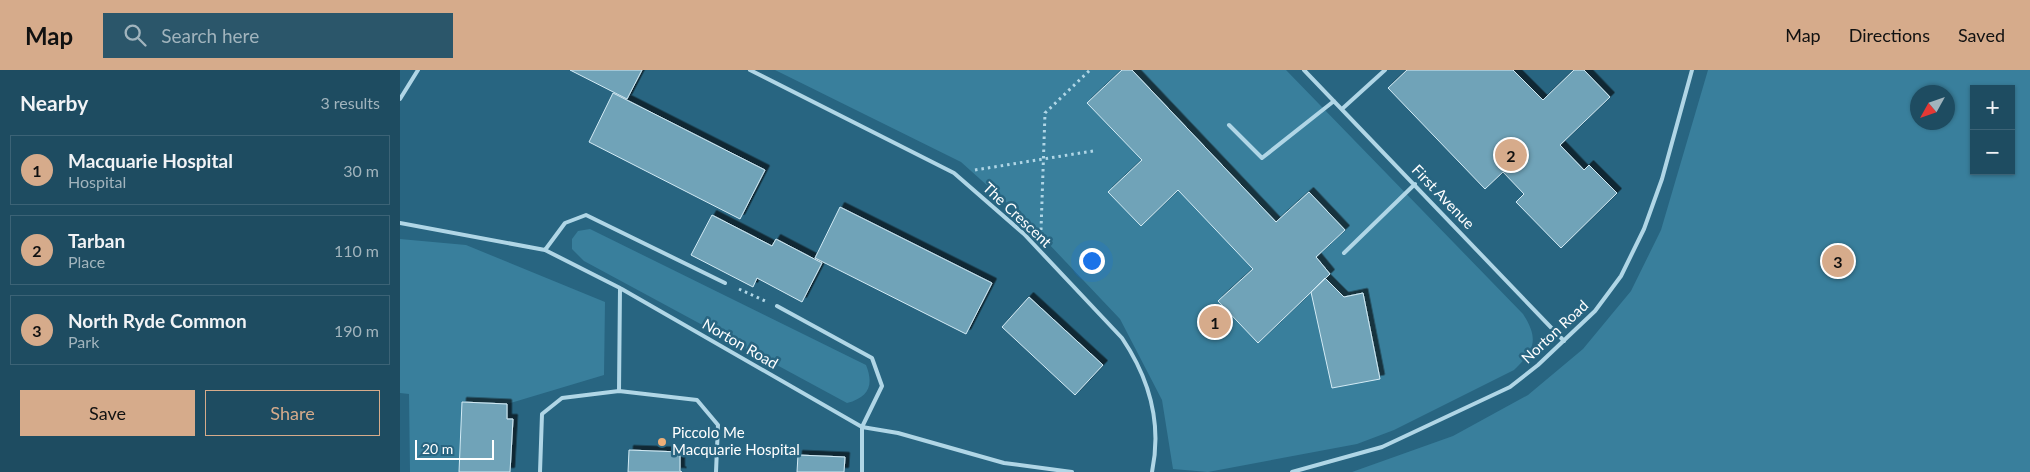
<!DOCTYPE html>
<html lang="en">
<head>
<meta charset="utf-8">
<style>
	:root { --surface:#1e4c61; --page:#2b566a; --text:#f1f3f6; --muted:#a1b4bd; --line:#3c6376; --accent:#d6ab8b }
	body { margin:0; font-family:Lato,sans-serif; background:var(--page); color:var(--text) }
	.controls { position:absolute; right:15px; top:15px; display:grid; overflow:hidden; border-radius:0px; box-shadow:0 1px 4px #0004 }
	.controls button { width:45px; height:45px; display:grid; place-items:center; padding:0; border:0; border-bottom:1px solid var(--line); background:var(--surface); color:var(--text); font:25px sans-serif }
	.compass { position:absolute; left:1510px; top:15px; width:45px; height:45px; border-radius:50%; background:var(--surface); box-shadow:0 1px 4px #0004; rotate:230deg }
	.scale { position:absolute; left:15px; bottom:12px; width:79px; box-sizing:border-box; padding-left:5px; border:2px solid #fff; border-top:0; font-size:14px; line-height:18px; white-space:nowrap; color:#fff; -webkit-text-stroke:4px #286581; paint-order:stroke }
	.you { position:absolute; left:691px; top:190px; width:18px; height:18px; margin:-12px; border:4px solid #fff; border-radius:50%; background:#1a73e8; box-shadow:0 0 0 8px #1a73e833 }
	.badge { display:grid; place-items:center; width:32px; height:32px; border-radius:50%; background:var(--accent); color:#111; font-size:16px; font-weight:700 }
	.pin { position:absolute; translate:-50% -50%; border:2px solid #fff; box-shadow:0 1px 5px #0006 }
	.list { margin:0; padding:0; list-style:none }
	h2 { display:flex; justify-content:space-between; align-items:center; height:65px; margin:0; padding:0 20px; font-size:21px }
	h2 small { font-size:16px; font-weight:400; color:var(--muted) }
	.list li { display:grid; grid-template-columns:32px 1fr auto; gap:15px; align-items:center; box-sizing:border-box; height:70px; margin:0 10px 10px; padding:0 10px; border:1px solid var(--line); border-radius:0px }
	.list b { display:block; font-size:19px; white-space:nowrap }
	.list p { margin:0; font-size:16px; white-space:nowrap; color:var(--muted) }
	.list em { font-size:16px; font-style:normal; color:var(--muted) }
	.actions { display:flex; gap:10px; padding:15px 20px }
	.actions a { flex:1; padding:11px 0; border:1px solid var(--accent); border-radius:0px; text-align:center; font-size:18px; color:var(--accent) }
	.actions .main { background:var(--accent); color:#111 }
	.icon { flex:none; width:28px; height:28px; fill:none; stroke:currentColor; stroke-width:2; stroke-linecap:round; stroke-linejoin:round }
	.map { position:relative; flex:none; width:1630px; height:402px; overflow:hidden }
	header { display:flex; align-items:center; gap:30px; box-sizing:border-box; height:70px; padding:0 25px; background:var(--accent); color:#111 }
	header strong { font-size:24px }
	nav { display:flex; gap:28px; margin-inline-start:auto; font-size:18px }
	.search { width:350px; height:45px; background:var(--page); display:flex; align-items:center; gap:12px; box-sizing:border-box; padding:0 18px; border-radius:0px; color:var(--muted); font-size:19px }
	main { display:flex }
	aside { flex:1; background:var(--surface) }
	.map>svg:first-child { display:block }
	.green { fill:#397f9c; fill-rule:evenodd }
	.building { fill:#70a3b8; stroke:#d3ebf5; filter:url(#shadow) }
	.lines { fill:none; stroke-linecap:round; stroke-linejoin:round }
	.path { stroke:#b0d6e6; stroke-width:3; stroke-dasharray:2.5 4; stroke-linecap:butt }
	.lane { stroke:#b0d6e6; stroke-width:4 }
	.poi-dot { fill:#edae77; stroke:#286581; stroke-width:2 }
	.labels { text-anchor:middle; stroke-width:5; stroke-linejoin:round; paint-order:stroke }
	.street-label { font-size:15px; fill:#fff; stroke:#286581 }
	.poi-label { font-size:15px; fill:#fff; stroke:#286581; text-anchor:start }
</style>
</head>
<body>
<header>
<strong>Map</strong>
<div class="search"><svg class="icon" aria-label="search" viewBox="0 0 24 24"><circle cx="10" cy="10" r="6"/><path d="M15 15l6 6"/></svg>Search here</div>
<nav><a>Map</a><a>Directions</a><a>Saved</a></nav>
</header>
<main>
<aside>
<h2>Nearby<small>3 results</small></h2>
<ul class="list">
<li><span class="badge">1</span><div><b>Macquarie Hospital</b><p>Hospital</p></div><em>30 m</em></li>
<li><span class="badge">2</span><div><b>Tarban</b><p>Place</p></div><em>110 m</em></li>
<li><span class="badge">3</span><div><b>North Ryde Common</b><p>Park</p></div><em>190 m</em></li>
</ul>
<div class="actions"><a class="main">Save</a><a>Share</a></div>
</aside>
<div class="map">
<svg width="1630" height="402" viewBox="0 0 1630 402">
	<defs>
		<filter id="shadow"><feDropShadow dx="4.5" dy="-4.5" stdDeviation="0" flood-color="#0009"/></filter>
	</defs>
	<rect width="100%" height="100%" fill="#286581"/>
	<path class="green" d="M375 0H886L1123 244C1139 269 1135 280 1114 300L994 360 957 374 808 402 773 399 762 330 720 249 628 152 561 92Z
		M1308 0H1630V402H952L1053 366 1128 325 1183 279 1231 221 1261 160ZM1574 19H1611V101H1574ZM1548 22V52H1518V22Z
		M190 159 466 295C474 315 469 327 447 333L184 191 172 179V169L178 161Z
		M0 169 66 175 205 232 204 305 107 334 63 332 59 402H10L9 324 0 323Z"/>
	<path class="building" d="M170 0H242L227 29Z
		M722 0H732L876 152 909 122 945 160 916 187 930 204 858 273 818 231 853 199 778 120 741 156 708 122 742 90 687 33Z
		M1007 0H1113L1143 30 1174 0H1184L1210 27 1160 75 1184 100 1189 95 1217 123 1161 178 1116 132 1124 124 1103 102 1085 119 988 18Z
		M213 23 365 100 340 149 189 72Z
		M440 137 592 213 566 264 415 188Z
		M312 145 372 176 376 169 422 193 402 232 357 208 353 217 291 185Z
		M925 208 944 227 963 223 980 309 932 318 911 222Z
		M629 227 703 295 675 325 602 257Z
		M62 332 107 334V349H113L110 402H59Z
		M229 380 280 382V401L282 402H228Z
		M398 385 445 387 444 402H397Z"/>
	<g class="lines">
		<path class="path" d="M575 100 693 81
			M641 160 645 43 690 0
			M339 219 365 231"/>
		<path class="lane" d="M350 0 554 103 624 164 722 268C749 308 762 354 752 402
			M904 0 1164 271
			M0 29 18 0
			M942 39 985 0
			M829 55 862 88 934 31
			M0 153 145 180 220 218 462 357 498 363 604 393 672 402
			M145 180 165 153 186 145 325 213
			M944 183 1015 114
			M220 218 219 321 297 330 318 355 316 402
			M377 236 472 288 482 316 462 357V402
			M140 402 142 344 162 328 219 321
			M892 402 982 377 1110 317 1138 295 1195 241 1221 206 1244 159 1262 109 1292 0"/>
	</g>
	<circle class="poi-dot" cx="262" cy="372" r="5"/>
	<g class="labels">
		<g class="street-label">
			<text transform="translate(1043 127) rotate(46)" y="5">First Avenue</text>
			<text transform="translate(617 145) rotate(43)" y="5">The Crescent</text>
			<text transform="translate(1155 262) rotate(-43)" y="5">Norton Road</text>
			<text transform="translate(340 274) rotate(30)" y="5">Norton Road</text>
		</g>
		<g class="poi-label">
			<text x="272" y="368">Piccolo Me<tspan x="272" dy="17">Macquarie Hospital</tspan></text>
		</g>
	</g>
</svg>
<div class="controls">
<button>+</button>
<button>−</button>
</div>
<svg class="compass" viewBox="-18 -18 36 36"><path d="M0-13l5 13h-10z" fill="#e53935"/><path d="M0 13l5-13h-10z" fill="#a1b4bd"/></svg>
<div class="scale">20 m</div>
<div class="you"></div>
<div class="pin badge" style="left:815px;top:252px">1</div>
<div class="pin badge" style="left:1111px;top:85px">2</div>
<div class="pin badge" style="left:1438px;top:191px">3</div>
</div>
</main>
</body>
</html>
